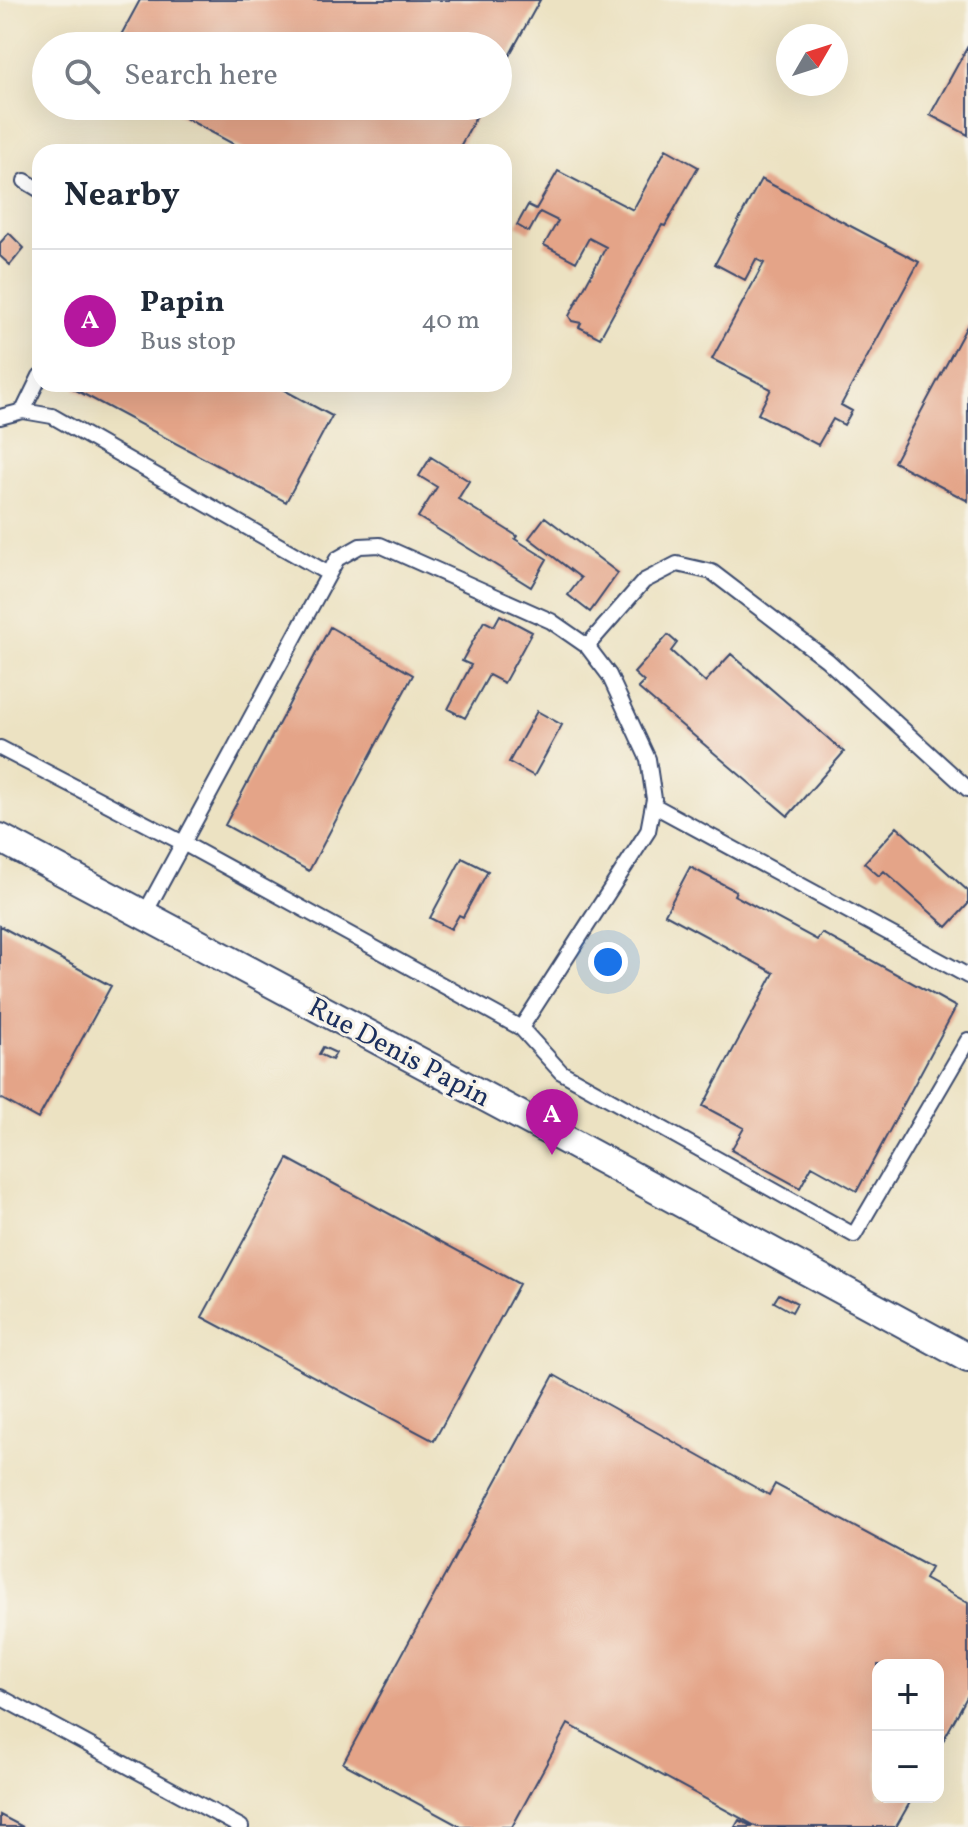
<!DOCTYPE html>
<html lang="en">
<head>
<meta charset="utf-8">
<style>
	:root { --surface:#fff; --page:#f6f6f7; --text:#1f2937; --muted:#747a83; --line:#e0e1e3; --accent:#b5179e }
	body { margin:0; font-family:Vollkorn,serif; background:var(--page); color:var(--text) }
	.controls { position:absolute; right:24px; bottom:24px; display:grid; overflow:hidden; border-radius:16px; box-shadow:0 8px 32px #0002 }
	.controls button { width:72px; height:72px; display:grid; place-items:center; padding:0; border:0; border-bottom:2px solid var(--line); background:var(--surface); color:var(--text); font:40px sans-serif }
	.compass { position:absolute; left:776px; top:24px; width:72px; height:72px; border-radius:50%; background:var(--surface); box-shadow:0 8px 32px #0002; rotate:51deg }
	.you { position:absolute; left:608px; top:962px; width:28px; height:28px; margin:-20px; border:6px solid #fff; border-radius:50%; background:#1a73e8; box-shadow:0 0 0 12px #1a73e833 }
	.badge { display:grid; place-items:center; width:52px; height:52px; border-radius:50%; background:var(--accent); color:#fff; font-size:26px; font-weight:700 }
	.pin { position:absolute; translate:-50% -66px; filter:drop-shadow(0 2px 4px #0008) }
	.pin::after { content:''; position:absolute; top:42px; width:28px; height:24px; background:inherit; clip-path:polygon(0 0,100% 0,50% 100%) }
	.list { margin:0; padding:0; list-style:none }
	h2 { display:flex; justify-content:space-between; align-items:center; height:104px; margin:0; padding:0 32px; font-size:34px }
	h2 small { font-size:26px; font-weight:400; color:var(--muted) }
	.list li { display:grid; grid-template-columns:52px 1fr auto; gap:24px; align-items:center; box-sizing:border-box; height:144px; padding:0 32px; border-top:2px solid var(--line) }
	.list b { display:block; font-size:30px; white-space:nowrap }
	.list p { margin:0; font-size:26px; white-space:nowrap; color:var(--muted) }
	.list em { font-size:26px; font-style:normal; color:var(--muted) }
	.icon { flex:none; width:44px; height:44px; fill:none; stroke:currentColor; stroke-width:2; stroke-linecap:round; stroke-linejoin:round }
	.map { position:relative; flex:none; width:968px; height:1827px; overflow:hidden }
	.search { position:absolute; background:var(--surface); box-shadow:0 8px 32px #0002; left:32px; top:32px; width:480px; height:88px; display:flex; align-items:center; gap:20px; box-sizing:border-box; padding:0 28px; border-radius:44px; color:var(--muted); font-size:30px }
	.panel { position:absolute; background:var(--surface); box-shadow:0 8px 32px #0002; left:32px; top:144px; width:480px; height:248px; border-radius:24px }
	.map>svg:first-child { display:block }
	.building { fill:#e4a488 }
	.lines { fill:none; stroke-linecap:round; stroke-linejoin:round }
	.service-casing { stroke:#3a4a6d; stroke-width:18 }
	.minor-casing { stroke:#3a4a6d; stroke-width:32 }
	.service { stroke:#fff; stroke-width:14 }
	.minor { stroke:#fff; stroke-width:28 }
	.labels { text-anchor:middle; stroke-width:6; stroke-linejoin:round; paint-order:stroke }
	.street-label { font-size:28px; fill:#1b2f5e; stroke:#f7f3e8 }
</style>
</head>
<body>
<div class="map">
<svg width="968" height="1827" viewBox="0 0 968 1827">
	<rect width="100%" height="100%" fill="#f7f3e8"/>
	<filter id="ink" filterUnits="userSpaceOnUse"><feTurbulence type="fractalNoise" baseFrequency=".0125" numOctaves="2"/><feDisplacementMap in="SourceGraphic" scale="16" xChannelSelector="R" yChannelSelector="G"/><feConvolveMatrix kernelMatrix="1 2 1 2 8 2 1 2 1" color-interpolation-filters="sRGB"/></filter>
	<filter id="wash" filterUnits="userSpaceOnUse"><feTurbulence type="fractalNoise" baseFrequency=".006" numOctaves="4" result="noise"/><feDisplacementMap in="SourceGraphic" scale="32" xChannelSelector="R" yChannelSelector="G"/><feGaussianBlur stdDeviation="1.8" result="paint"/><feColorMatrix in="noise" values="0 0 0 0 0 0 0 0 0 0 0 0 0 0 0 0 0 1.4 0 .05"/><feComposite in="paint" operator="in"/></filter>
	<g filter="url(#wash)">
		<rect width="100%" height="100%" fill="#ece2c2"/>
		<g id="blocks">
			<path class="building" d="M140 0H540L498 76V46H115Z
				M968 46V135L930 115Z
				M163 106H482L457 152H248Z
				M666 149 698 167 665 226 662 225 600 338 579 327 581 323 572 321 569 316 606 247 589 238 576 262 544 245 558 221 540 212 529 232 517 225 528 205 536 209 558 171 633 210Z
				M761 179 919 262 841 405 852 411 844 425 833 419 818 445 758 414 771 389 712 359 764 263 756 259 745 280 715 264Z
				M9 233 24 248 10 265 0 256V243Z
				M968 324V501L894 462Z
				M77 384H273L332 416 286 502 74 389Z
				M431 457 469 481 458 499 517 536 515 539 547 559 531 587 418 517 437 487 419 476Z
				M545 517 618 573 590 612 568 595 581 578 529 538Z
				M500 615 532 632 504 683 489 675 465 718 448 709 471 665 462 661 484 621 494 626Z
				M330 627 413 675 309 871 225 825Z
				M668 635 677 643 671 651 705 682 731 654 844 752 788 816 638 688 644 682 634 673Z
				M537 711 562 725 534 776 509 762Z
				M897 827 968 891V904L947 927 884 871 879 876 864 863Z
				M462 858 488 871 463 917 459 915 451 929 430 918Z
				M690 867 736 891 734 895 817 940 822 933 956 1007 857 1191 812 1166 800 1188 731 1150 744 1128 703 1106 774 973 665 914Z
				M0 926 111 986 38 1119 0 1098Z
				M323 1047 336 1053 332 1060 319 1054Z
				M288 1159 519 1284 434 1441 202 1317Z
				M779 1294 797 1303 792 1312 774 1302Z
				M554 1375 769 1495 775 1484 931 1568 925 1579 968 1603V1695L938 1750V1665H878V1797H913L896 1827H757L568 1724 512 1827H461L343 1763Z
				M0 1815 23 1827H0Z
				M739 1820 753 1827H735Z"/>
		</g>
	</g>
	<g filter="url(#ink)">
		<use href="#blocks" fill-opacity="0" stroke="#3a4a6d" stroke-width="2"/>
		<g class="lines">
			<defs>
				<path id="service" d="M25 181 40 190
					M23 411 40 376
					M0 417 23 411 52 416 329 574
					M587 646 644 581 677 564 712 572 827 660 968 789
					M0 748 183 843 521 1028 648 831 654 799 648 759 609 675 587 646 551 621 380 545 360 546 337 559 144 915
					M653 805 968 976
					M521 1028 561 1072 854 1235 968 1040
					M0 1697 241 1827"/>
				<path id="minor" d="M0 838 553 1133 968 1358"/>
			</defs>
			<use href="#service" class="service-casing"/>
			<use href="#minor" class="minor-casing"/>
			<use href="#service" class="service"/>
			<use href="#minor" class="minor"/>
		</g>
	</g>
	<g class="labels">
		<g class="street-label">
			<text transform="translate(400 1051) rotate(28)" y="10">Rue Denis Papin</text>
		</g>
	</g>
</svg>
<div class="controls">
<button>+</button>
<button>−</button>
</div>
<svg class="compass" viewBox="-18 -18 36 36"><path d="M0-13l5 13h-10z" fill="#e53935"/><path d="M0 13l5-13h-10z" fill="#747a83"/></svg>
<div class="you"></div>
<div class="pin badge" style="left:552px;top:1155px">A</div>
<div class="search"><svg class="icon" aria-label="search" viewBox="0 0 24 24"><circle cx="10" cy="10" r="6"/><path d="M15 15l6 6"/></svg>Search here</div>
<section class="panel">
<h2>Nearby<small></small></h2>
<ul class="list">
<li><span class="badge">A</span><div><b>Papin</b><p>Bus stop</p></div><em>40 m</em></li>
</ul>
</section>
</div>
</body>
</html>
